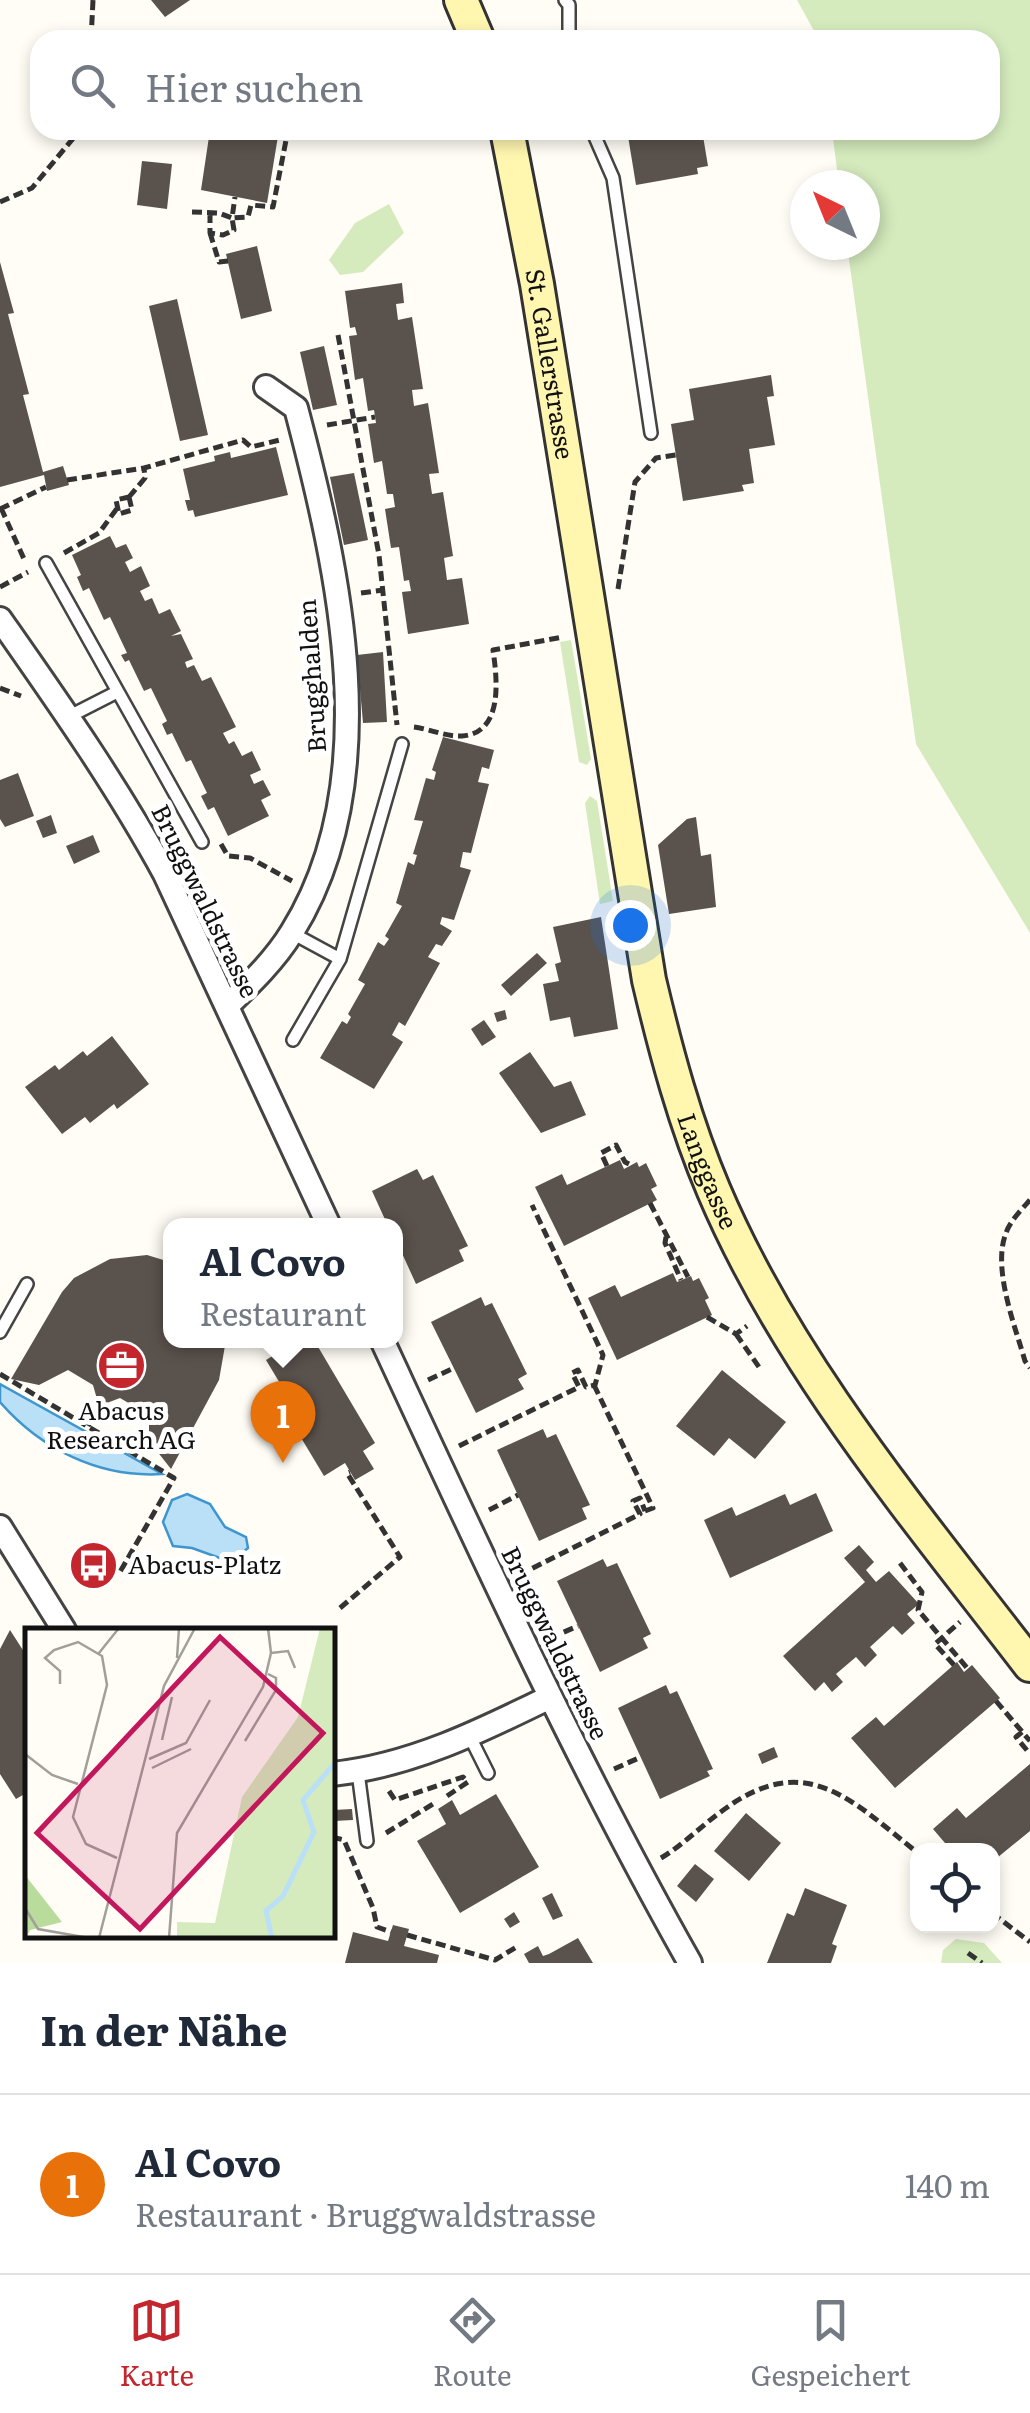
<!DOCTYPE html>
<html lang="de">
<head>
<meta charset="utf-8">
<style>
	:root { --surface:#fff; --page:#f6f6f7; --text:#1f2937; --muted:#747a83; --line:#e0e1e3; --accent:#c4262e }
	body { margin:0; font-family:Literata,serif; background:var(--page); color:var(--text) }
	.controls { position:absolute; right:30px; bottom:30px; display:grid; overflow:hidden; border-radius:20px; box-shadow:0 5px 15px #0003 }
	.controls button { width:90px; height:90px; display:grid; place-items:center; padding:0; border:0; border-bottom:2px solid var(--line); background:var(--surface); color:var(--text); font:50px sans-serif }
	.compass { position:absolute; left:790px; top:170px; width:90px; height:90px; border-radius:50%; background:var(--surface); box-shadow:0 5px 15px #0003; rotate:317deg }
	.you { position:absolute; left:630px; top:925px; width:35px; height:35px; margin:-25px; border:8px solid #fff; border-radius:50%; background:#1a73e8; box-shadow:0 0 0 15px #1a73e833 }
	.badge { display:grid; place-items:center; width:65px; height:65px; border-radius:50%; background:var(--accent); color:#fff; font-size:32px; font-weight:700 }
	.pin { position:absolute; translate:-50% -82px; filter:drop-shadow(0 2px 5px #0008) }
	.pin::after { content:''; position:absolute; top:52px; width:35px; height:30px; background:inherit; clip-path:polygon(0 0,100% 0,50% 100%) }
	.popup { position:absolute; left:163px; top:1218px; width:240px; height:130px; box-sizing:border-box; display:grid; place-content:center; border-radius:20px; background:var(--surface); filter:drop-shadow(0 2px 8px #0005); font-size:32px; white-space:nowrap; color:var(--muted) }
	.popup b { font-size:38px; color:var(--text) }
	.popup::after { content:''; position:absolute; left:50%; top:100%; margin-left:-20px; border:20px solid transparent; border-top-color:var(--surface) }
	.list { margin:0; padding:0; list-style:none }
	h2 { display:flex; justify-content:space-between; align-items:center; height:130px; margin:0; padding:0 40px; font-size:42px }
	h2 small { font-size:32px; font-weight:400; color:var(--muted) }
	.list li { display:grid; grid-template-columns:65px 1fr auto; gap:30px; align-items:center; box-sizing:border-box; height:180px; padding:0 40px; border-top:2px solid var(--line) }
	.list b { display:block; font-size:38px; white-space:nowrap }
	.list p { margin:0; font-size:32px; white-space:nowrap; color:var(--muted) }
	.list em { font-size:32px; font-style:normal; color:var(--muted) }
	.icon { flex:none; width:55px; height:55px; fill:none; stroke:currentColor; stroke-width:2; stroke-linecap:round; stroke-linejoin:round }
	.map { position:relative; flex:none; width:1030px; height:1963px; overflow:hidden }
	.search { position:absolute; background:var(--surface); box-shadow:0 5px 15px #0003; left:30px; right:30px; top:30px; height:110px; display:flex; align-items:center; gap:25px; box-sizing:border-box; padding:0 35px; border-radius:30px; color:var(--muted); font-size:38px }
	.sheet { height:310px; background:var(--surface) }
	nav { display:flex; justify-content:space-around; align-items:center; box-sizing:border-box; height:140px; border-top:2px solid var(--line); background:var(--surface); font-size:28px; color:var(--muted) }
	nav a { display:grid; justify-items:center; gap:5px }
	nav .on { color:var(--accent) }
	.map>svg:first-child { display:block }
	.green { fill:#d5ebbd }
	.water { fill:#b9e0f7; stroke:#3f96cf; stroke-width:2.5 }
	.building { fill:#5a524d }
	.lines { fill:none; stroke-linecap:round; stroke-linejoin:round }
	.service-casing { stroke:#444; stroke-width:16 }
	.minor-casing { stroke:#444; stroke-width:28 }
	.secondary-casing { stroke:#333; stroke-width:38 }
	.path { stroke:#333; stroke-width:5; stroke-dasharray:10 5; stroke-linecap:butt }
	.service { stroke:#fff; stroke-width:11 }
	.minor { stroke:#fff; stroke-width:22 }
	.secondary { stroke:#fff6b0; stroke-width:32 }
	.labels { text-anchor:middle; stroke-width:10; stroke-linejoin:round; paint-order:stroke }
	.street-label { font-size:25px; fill:#111; stroke:#fff }
	.poi-label { font-size:25px; fill:#111; stroke:#fff }
	.inset-river { fill:none; stroke:#b9e0f7; stroke-width:5 }
	.inset-road { fill:none; stroke:#a09f9a; stroke-width:2.5 }
	.view { fill:#c2185b; fill-opacity:0.15; stroke:#c2185b; stroke-width:5 }
	.inset-edge { fill:none; stroke:#111; stroke-width:5 }
</style>
</head>
<body>
<div class="map">
<svg width="1030" height="1963" viewBox="0 0 1030 1963">
	<rect width="100%" height="100%" fill="#fffdf5"/>
	<path class="green" d="M797 0H1030V933L916 744 847 245H865V185H839L832 130H990V40H819Z
		M389 204 404 233 363 272 340 275 329 260 355 223Z
		M571 640 591 759 587 765 579 762 560 642Z
		M590 796 597 801 613 901 600 904 585 803Z
		M956 1939 984 1943 1002 1963H941L943 1950Z"/>
	<path class="water" d="M0 1384 162 1474C99 1478 41 1449 0 1402Z
		M187 1494 210 1504 225 1527 246 1537 248 1548 231 1562 192 1548 173 1546 163 1522 172 1500Z"/>
	<path class="building" d="M151 0H190L165 17Z
		M210 130H279L267 203 201 190Z
		M627 130H702L708 166 697 168 698 174 636 185Z
		M142 161 172 164 167 209 137 205Z
		M257 246 272 311 241 319 226 254Z
		M0 262 14 313 8 314 29 394 23 395 43 472 63 466 69 485 47 491 44 475 0 487Z
		M402 283 404 303 396 304 398 320 412 317 423 389 412 390 414 406 428 403 439 473 429 474 432 494 443 492 453 556 444 558 447 580 462 578 469 624 408 634 402 592 411 591 409 580 404 581 399 547 391 548 385 509 395 507 393 494H387L382 461 374 463 368 424 376 423 374 410 368 411 363 378 355 380 349 336 357 335 355 327 350 328 345 291Z
		M177 299 208 435 180 441 149 306Z
		M324 346 337 405 313 410 300 352Z
		M771 375 774 396 767 397 775 445 749 449 754 483 742 485 744 491 683 501 671 424 694 420 689 389Z
		M276 447 288 495 195 517 193 510 188 511 185 500H190L183 469 215 461 214 456 230 452 231 458Z
		M354 473 368 540 344 545 330 477Z
		M110 536 116 548 126 544 133 558 125 562 130 572 141 566 150 586 140 591 145 601 152 598 159 614 170 609 181 631 171 636 181 634 193 659 185 662 187 668 194 665 202 681 211 677 236 727 223 733 229 744 234 741 242 756 252 751 261 770 250 775 254 784 263 780 271 795 261 800 269 816 228 836 214 807 208 810 201 796 207 793 191 760 186 762 172 733 167 735 162 724 167 721 151 688 144 691 129 660 125 662 121 655 127 653 110 617 104 620 89 588 83 591 77 577 81 575 72 555Z
		M383 652 387 722 363 723 357 655Z
		M443 737 494 750 489 769 482 767 478 782 489 784 471 853 463 852 460 867 471 870 454 920 442 917 440 924 452 931 442 946 436 944 428 957 440 963 405 1026 399 1022 392 1035 403 1042 374 1089 320 1058 342 1021 347 1024 351 1017 348 1014 365 984 358 980 378 942 384 946 389 939 385 936 402 906 396 903 408 862 414 865 417 855 413 854 423 821 414 820 426 778 434 780 436 772 432 770Z
		M18 773 34 816 5 827 0 819V780Z
		M51 815 57 833 43 838 36 821Z
		M696 817 701 856 711 854 716 907 669 914 658 845 687 819Z
		M93 835 100 852 74 864 66 846Z
		M601 917 618 1029 574 1037 570 1017 550 1021 543 984 559 981 555 964 561 962 553 927Z
		M537 953 547 963 511 996 501 985Z
		M505 1010 507 1019 497 1022 494 1013Z
		M484 1020 496 1037 482 1046 471 1029Z
		M112 1036 149 1084 117 1109 114 1104 90 1123 85 1117 62 1134 25 1087 55 1065 59 1070 83 1051 87 1056Z
		M530 1052 554 1087 571 1081 586 1115 541 1133 499 1073Z
		M620 1160 624 1169 637 1162 639 1167 646 1163 657 1186 651 1189 657 1200 564 1246 535 1187 562 1174 567 1185Z
		M417 1169 423 1180 433 1175 468 1246 459 1250 464 1261 416 1284 396 1240V1226H388L372 1191Z
		M147 1255 170 1262V1340H226L219 1380 171 1469 149 1441V1415L120 1398 99 1406 93 1385 68 1370 39 1385 11 1379 62 1292 74 1278 110 1259Z
		M673 1273 677 1282 691 1276 693 1281 699 1278 709 1298 705 1300 712 1315 617 1360 588 1298 615 1285 621 1297Z
		M481 1297 485 1306 492 1303 527 1374 518 1379 524 1389 476 1413 431 1322Z
		M298 1340H314L375 1443 363 1451 374 1469 355 1480 345 1463 324 1476 288 1416 279 1422 269 1405 287 1395 266 1360Z
		M722 1370 786 1422 755 1459 729 1438 714 1456 676 1426Z
		M543 1429 547 1438 556 1434 590 1505 582 1508 587 1519 539 1541 497 1450Z
		M816 1493 833 1531 730 1578 704 1520 732 1507 736 1516 785 1494 790 1505Z
		M859 1545 874 1562 866 1570 876 1582 889 1571 919 1604 907 1614 915 1623 902 1635 893 1626 870 1647 877 1655 865 1667 856 1657 836 1674 843 1682 832 1692 824 1682 815 1691 783 1656 865 1582 844 1558Z
		M603 1559 607 1567 617 1563 651 1634 643 1638 648 1648 600 1672 557 1581Z
		M10 1630 28 1658V1792L16 1799 0 1774V1649Z
		M957 1662 964 1672 972 1665 1000 1698 895 1788 851 1738 876 1717 884 1726Z
		M666 1685 670 1694 677 1691 713 1769 707 1771 710 1776 660 1799 618 1708Z
		M774 1747 778 1757 762 1764 758 1754Z
		M1030 1764V1831L992 1862V1850H951L933 1829 957 1808 966 1818Z
		M496 1794 539 1867 460 1913 417 1841 446 1824 438 1809 452 1800 460 1815Z
		M352 1809 353 1820 334 1821V1810Z
		M746 1813 781 1843 749 1881 714 1851Z
		M695 1864 714 1879 696 1902 677 1886Z
		M805 1888 847 1905 832 1944 837 1946 831 1963H767L787 1913 794 1916Z
		M552 1893 563 1916 553 1920 542 1898Z
		M514 1912 520 1922 510 1928 504 1919Z
		M393 1925 409 1929 404 1946 439 1955 437 1963H345L353 1932 388 1941Z
		M578 1938 593 1963H529L524 1954 538 1946 543 1956 549 1954Z"/>
	<g class="lines">
		<defs>
			<path id="service" d="M565 0 569 5V40
				M592 130 613 178 651 433
				M46 563 202 842
				M68 717 117 692
				M292 933 340 959
				M293 1040 340 959 402 744
				M0 1332 27 1284
				M469 1735 488 1773
				M358 1772 367 1841"/>
			<path id="minor" d="M0 619C58 702 116 784 165 874L329 1226
				M227 1006C250 984 275 960 292 932 387 780 339 571 296 408L266 387
				M382 1340C480 1551 576 1761 690 1963
				M0 1527 64 1630
				M332 1774C410 1766 481 1731 550 1697"/>
			<g id="secondary">
				<path d="M461 0 478 40"/>
				<path id="s1" d="M507 130 537 284 649 980C666 1052 685 1123 714 1191 788 1365 915 1515 1030 1665"/>
			</g>
		</defs>
		<use href="#service" class="service-casing"/>
		<use href="#minor" class="minor-casing"/>
		<use href="#secondary" class="secondary-casing"/>
		<path class="path" d="M91 40 93 0
			M0 202 32 188 80 130
			M192 212 219 213 232 218 235 197
			M210 213V233L223 235 234 230 232 218 248 217 251 205 273 207 288 130
			M210 233 219 262 228 261
			M338 335 379 555 397 725
			M327 425 375 417
			M67 480 144 468 243 440 251 447 280 440
			M129 497 132 510 119 514 116 500Z
			M129 497 145 478 144 468
			M1 508 24 559
			M0 509 46 487
			M64 553 99 533 118 507
			M0 587 28 572
			M618 589 635 482 656 458 676 455
			M361 593 383 590
			M0 688 21 696
			M414 727C430 729 446 737 462 736 504 733 497 678 493 650L563 637
			M221 844 228 856 250 858 292 881
			M607 1166 601 1153 616 1145 625 1162 631 1165
			M1030 1200C1022 1209 1010 1221 1006 1233 992 1268 1015 1326 1025 1361L1030 1368
			M650 1203 688 1277
			M666 1237 665 1243 681 1280
			M707 1317 736 1334 747 1326
			M736 1334 759 1367
			M0 1374 174 1478 120 1572
			M428 1380 454 1368
			M594 1385 653 1508 645 1511
			M88 1426 99 1406
			M459 1446 579 1387 572 1373 578 1370 586 1387 595 1385 603 1355 532 1205
			M489 1510 518 1495
			M900 1563 922 1592 918 1610 968 1669
			M519 1575 640 1514 633 1501 640 1498 645 1511
			M340 1608 400 1557 347 1473 350 1472
			M550 1638 578 1626
			M954 1665 935 1644 960 1622
			M996 1701 1030 1741
			M1022 1732 1016 1737 1030 1754
			M614 1769 641 1757
			M389 1791 395 1800 463 1777 468 1782 447 1796
			M386 1833 433 1804
			M332 1837 344 1840 373 1908 377 1927 391 1932
			M661 1858C683 1845 701 1826 722 1811 806 1748 852 1801 918 1853
			M992 1913 1030 1942
			M407 1935 495 1960 518 1946
			M968 1953 982 1963"/>
		<use href="#service" class="service"/>
		<use href="#minor" class="minor"/>
		<use href="#secondary" class="secondary"/>
	</g>
	<defs>
		<symbol id="office-disc" viewBox="-11 -11 22 22"><circle r="9.5" fill="#c4262e" stroke="#fff"/><path d="M-6-3h4V-5.5h4V-3h4V5H-6ZM-1-4.5V-3h2v-1.5ZM-6 0V1H6V0Z" fill="#fff"/></symbol>
		<symbol id="bus-disc" viewBox="-11 -11 22 22"><circle r="9.5" fill="#c4262e" stroke="#fff"/><path d="M-5-6H5V4H4V6H2V4H-2V6H-4V4H-5ZM-3.5-4V0h7V-4ZM-3.5 1.2v1.5H-2V1.2ZM2 1.2v1.5H3.5V1.2Z" fill="#fff"/></symbol>
	</defs>
	<g fill-rule="evenodd">
		<use href="#office-disc" x="94" y="1338" width="55" height="55"/>
		<use href="#bus-disc" x="66" y="1538" width="55" height="55"/>
	</g>
	<g class="labels">
		<g class="street-label">
			<text dy="9" stroke="none"><textPath href="#s1" startOffset="238">St. Gallerstrasse</textPath></text>
			<text transform="translate(312 676) rotate(-94)" y="9">Brugghalden</text>
			<text transform="translate(205 901) rotate(64)" y="9">Bruggwaldstrasse</text>
			<text dy="9" stroke="none"><textPath href="#s1" startOffset="1062">Langgasse</textPath></text>
			<text transform="translate(555 1643) rotate(64)" y="9">Bruggwaldstrasse</text>
		</g>
		<g class="poi-label">
			<text x="121" y="1420">Abacus<tspan x="121" dy="29">Research AG</tspan></text>
			<text x="128" y="1574" text-anchor="start">Abacus-Platz</text>
		</g>
	</g>
	<g transform="translate(25 1628)">
		<rect width="310" height="310" fill="#fffdf5"/>
		<path d="M295 0H310V310H152V294L190 295 217 169 273 89Z" fill="#d5ebbd"/>
		<path d="M0 247 37 294 5 302 1 310Z" fill="#b9dc9c"/>
		<path class="inset-river" d="M247 310 241 283 258 268 289 204 278 172 310 135"/>
		<path class="inset-road" d="M74 25 94 0M246 25 263 23 270 40M152 30 154 0M35 56V43L20 30 29 22 53 14 77 28 82 57 48 189 61 216 92 230M137 112 147 69M220 113 251 62V50L243 46M0 126 27 147 53 156M124 131 161 115 185 72M127 140 166 121M0 280 13 301 64 310M74 310 139 58 170 0M144 310 152 205 238 59 246 25 243 0"/>
		<path class="view" d="M195 9 298 105 115 301 12 205Z"/>
		<rect width="310" height="310" class="inset-edge"/>
	</g>
</svg>
<div class="controls">
<button><svg class="icon" aria-label="locate" viewBox="0 0 24 24"><circle cx="12" cy="12" r="6"/><path d="M12 2v4M12 18v4M2 12h4M18 12h4"/></svg></button>
</div>
<svg class="compass" viewBox="-18 -18 36 36"><path d="M0-13l5 13h-10z" fill="#e53935"/><path d="M0 13l5-13h-10z" fill="#747a83"/></svg>
<div class="you"></div>
<div class="pin badge" style="left:283px;top:1463px;background:#e8710a">1</div>
<div class="popup"><b>Al Covo</b>Restaurant</div>
<div class="search"><svg class="icon" aria-label="search" viewBox="0 0 24 24"><circle cx="10" cy="10" r="6"/><path d="M15 15l6 6"/></svg>Hier suchen</div>
</div>
<section class="sheet">
<h2>In der Nähe<small></small></h2>
<ul class="list">
<li><span class="badge" style="background:#e8710a">1</span><div><b>Al Covo</b><p>Restaurant · Bruggwaldstrasse</p></div><em>140 m</em></li>
</ul>
</section>
<nav>
<a class="on"><svg class="icon" aria-label="map" viewBox="0 0 24 24"><path d="M3 6l6-2 6 2 6-2v14l-6 2-6-2-6 2zM9 4v14M15 6v14"/></svg>Karte</a>
<a><svg class="icon" aria-label="directions" viewBox="0 0 24 24"><path d="M12 3l9 9-9 9-9-9zM9 14v-3h6M13 9l2 2-2 2"/></svg>Route</a>
<a><svg class="icon" aria-label="saved" viewBox="0 0 24 24"><path d="M7 4h10v16l-5-4-5 4z"/></svg>Gespeichert</a>
</nav>
</body>
</html>
